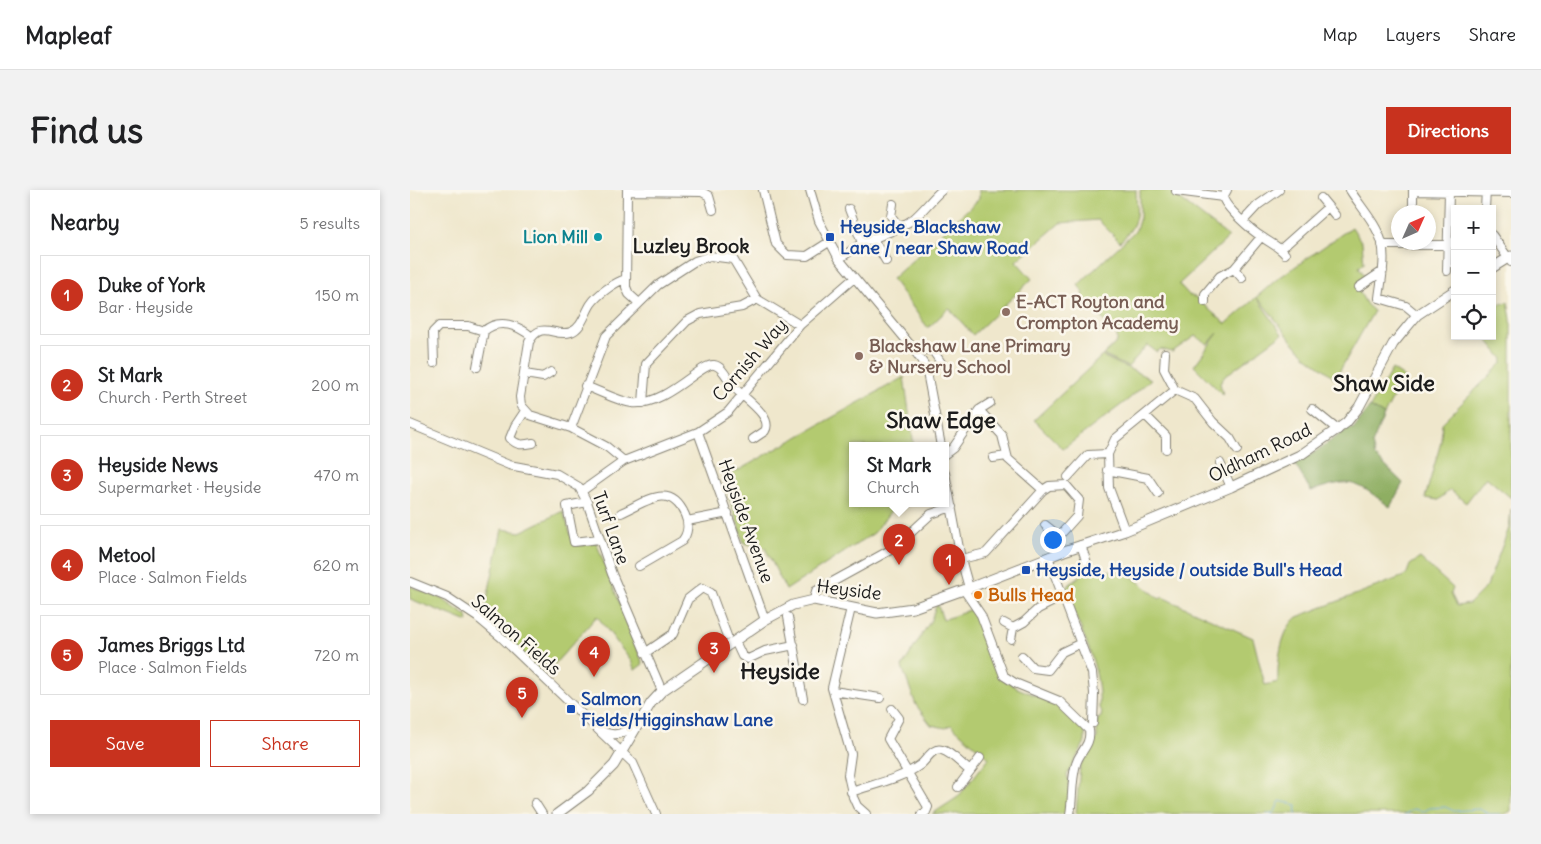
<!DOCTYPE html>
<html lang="en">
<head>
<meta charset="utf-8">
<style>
	:root { --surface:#fff; --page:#f2f2f2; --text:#202124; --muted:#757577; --line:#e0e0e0; --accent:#c8321e }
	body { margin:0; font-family:Delius,sans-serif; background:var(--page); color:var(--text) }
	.controls { position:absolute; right:15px; top:15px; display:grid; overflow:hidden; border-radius:0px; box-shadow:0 2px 8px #0003 }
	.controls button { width:45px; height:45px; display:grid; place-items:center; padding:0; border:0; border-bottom:1px solid var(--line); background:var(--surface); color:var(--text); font:25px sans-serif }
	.compass { position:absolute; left:981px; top:15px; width:45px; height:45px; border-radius:50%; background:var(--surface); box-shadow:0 2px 8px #0003; rotate:45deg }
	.you { position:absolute; left:642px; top:349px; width:18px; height:18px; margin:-12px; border:4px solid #fff; border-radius:50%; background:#1a73e8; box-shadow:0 0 0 8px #1a73e833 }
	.badge { display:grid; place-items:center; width:32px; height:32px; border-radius:50%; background:var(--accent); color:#fff; font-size:16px; font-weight:700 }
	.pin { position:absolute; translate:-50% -41px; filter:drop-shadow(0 1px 2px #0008) }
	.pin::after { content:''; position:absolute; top:26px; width:18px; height:15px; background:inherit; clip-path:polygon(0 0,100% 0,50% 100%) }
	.popup { position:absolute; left:439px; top:252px; width:100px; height:65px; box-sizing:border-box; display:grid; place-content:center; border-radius:0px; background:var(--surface); filter:drop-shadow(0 1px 4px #0005); font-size:16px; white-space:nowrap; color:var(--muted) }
	.popup b { font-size:19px; color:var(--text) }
	.popup::after { content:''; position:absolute; left:50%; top:100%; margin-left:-10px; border:10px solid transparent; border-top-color:var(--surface) }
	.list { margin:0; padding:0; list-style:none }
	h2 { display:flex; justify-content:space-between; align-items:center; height:65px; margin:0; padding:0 20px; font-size:21px }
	h2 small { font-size:16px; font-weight:400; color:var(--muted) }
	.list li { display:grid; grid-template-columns:32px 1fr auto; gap:15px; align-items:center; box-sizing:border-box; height:80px; margin:0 10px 10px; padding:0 10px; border:1px solid var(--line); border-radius:0px }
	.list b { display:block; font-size:19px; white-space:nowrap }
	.list p { margin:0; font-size:16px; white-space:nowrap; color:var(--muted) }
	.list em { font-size:16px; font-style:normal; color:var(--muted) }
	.actions { display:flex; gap:10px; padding:15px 20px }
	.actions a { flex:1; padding:11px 0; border:1px solid var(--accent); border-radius:0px; text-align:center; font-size:18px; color:var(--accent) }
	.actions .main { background:var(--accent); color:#fff }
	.icon { flex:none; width:28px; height:28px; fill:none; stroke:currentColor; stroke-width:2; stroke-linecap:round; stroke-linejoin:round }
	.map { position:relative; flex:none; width:1101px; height:624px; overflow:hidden; border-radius:0px }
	header { display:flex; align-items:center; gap:30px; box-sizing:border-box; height:70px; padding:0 25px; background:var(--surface); border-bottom:1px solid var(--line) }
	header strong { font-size:24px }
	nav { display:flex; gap:28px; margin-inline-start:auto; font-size:18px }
	.intro { display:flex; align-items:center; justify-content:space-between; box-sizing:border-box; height:120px; padding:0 30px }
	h1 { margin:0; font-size:35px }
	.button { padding:12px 22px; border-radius:0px; background:var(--accent); color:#fff; font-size:18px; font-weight:700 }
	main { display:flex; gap:30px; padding:0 30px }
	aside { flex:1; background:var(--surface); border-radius:0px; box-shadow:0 2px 8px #0003 }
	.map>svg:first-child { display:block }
	.green { fill:#b3ca6f; stroke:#687346 }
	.forest { fill:#8eae62; stroke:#55653f }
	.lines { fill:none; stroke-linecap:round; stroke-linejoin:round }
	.stream { stroke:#6ca7dc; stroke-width:1 }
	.minor-casing { stroke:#868274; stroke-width:10 }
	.major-casing { stroke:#868274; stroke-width:11 }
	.minor { stroke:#fff; stroke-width:8 }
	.major { stroke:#fff; stroke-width:9 }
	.culture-dot { fill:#0f9aa8; stroke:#fbf7ec; stroke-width:2 }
	.transit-dot { fill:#1a4fb4; stroke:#fbf7ec; stroke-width:2 }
	.education-dot { fill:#8d6e63; stroke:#fbf7ec; stroke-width:2 }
	.food-dot { fill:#e8710a; stroke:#fbf7ec; stroke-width:2 }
	.labels { text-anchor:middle; stroke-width:5; stroke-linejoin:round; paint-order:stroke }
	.transit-label { font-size:18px; font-weight:bold; fill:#164399; stroke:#fbf7ec; text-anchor:start }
	.culture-label { font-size:18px; font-weight:bold; fill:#0d838f; stroke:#fbf7ec; text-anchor:end }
	.education-label { font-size:18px; font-weight:bold; fill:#785e54; stroke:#fbf7ec; text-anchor:start }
	.street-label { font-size:18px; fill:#1c1c1c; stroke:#fbf7ec }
	.food-label { font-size:18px; font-weight:bold; fill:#c56008; stroke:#fbf7ec; text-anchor:start }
	.quarter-label { font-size:20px; font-weight:bold; fill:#1c1c1c; stroke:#fbf7ec }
	.district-label { font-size:22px; font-weight:bold; fill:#1c1c1c; stroke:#fbf7ec }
</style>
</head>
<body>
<header>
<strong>Mapleaf</strong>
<nav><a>Map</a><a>Layers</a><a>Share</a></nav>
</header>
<div class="intro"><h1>Find us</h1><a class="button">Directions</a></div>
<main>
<aside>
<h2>Nearby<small>5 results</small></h2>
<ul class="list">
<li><span class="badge">1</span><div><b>Duke of York</b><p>Bar · Heyside</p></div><em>150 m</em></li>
<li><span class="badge">2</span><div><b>St Mark</b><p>Church · Perth Street</p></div><em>200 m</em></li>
<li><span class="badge">3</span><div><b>Heyside News</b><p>Supermarket · Heyside</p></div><em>470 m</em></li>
<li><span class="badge">4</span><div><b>Metool</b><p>Place · Salmon Fields</p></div><em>620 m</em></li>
<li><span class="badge">5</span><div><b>James Briggs Ltd</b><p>Place · Salmon Fields</p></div><em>720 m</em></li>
</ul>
<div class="actions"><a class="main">Save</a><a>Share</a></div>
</aside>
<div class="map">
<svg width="1101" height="624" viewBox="0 0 1101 624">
	<rect width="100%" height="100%" fill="#fbf7ec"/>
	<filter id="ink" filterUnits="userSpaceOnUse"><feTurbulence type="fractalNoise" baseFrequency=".02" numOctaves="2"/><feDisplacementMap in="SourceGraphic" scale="10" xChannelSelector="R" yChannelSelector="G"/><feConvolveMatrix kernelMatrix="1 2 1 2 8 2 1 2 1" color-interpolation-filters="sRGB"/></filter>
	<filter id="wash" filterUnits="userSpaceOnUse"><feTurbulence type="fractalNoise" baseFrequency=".0096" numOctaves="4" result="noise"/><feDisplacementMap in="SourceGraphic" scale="20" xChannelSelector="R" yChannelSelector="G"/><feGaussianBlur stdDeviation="1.12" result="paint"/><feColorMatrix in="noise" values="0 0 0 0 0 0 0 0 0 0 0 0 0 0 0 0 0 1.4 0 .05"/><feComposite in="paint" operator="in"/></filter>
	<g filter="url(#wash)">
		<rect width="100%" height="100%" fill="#efe7cc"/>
		<path class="green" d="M569 0H726C727 25 729 33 710 52L688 30 650 33 606 71 622 89 563 145 539 118 518 138 482 89 569 9Z
			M730 0H758L819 47 769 94 779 105 790 109 795 116 816 134 866 90 942 37 952 53 954 73 949 77 956 88 946 96 957 115 964 121 925 189C915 178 906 175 895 165 877 148 864 125 847 108L872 144 815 186 810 193 813 205 784 176 808 143 798 154 785 146 762 162 750 159 747 162 737 155 718 177 693 165 707 152V144L671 107 674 103 668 95 726 40 730 27Z
			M1098 112 1101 130V308L1076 287 1056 313 1040 300 1028 310 1015 308 1031 252 1032 233 1092 173 1093 169 1074 146H1082V119L1090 114Z
			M692 166 741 189 719 209 653 259 624 230Z
			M982 179 994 187 974 225 960 217Z
			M494 187 504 256H443V314H486L464 343 376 400 355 358 334 353 313 289Z
			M1101 319V621L1095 624H666L670 576 687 548V530L691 527 692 521 689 518C692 477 669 436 654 399L677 380 715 381 750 409 752 407 843 448 855 495 868 492C867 472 871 440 887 427L994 386 997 383 1000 375 1010 368 1043 398 1041 404 1047 416 1059 414 1077 396 1099 338Z
			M153 321 164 354 174 355 186 352 233 474 225 480 221 471 187 426 135 485 73 428 92 339 110 342Z
			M0 396 32 409 57 426 58 432 0 409Z
			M527 413 533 430 562 419 593 488 607 498 647 514 675 542V552L657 585 661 603 656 624H522L548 607 579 568 541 535 536 538 521 535 506 515 492 477 521 430Z"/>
		<path class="forest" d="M960 217 974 225 962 254 965 266 993 293 980 317C945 291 943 287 901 301L884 273 902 264 939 238 943 239Z"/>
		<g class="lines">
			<path class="stream" d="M857 624 864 623 870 611 887 615 886 624
				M995 624 1003 619 1014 621 1020 618 1035 617 1044 621 1069 619 1080 624H1090"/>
		</g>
	</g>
	<g filter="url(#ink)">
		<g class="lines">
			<defs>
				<path id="minor" d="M217 0 216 97 219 104 229 113
					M353 0 366 54 377 65 397 66 419 52
					M400 0 409 31 429 69 502 157 516 177 531 256
					M817 0 813 7C815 17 842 41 852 47 860 53 868 56 875 64
					M940 0C950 16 967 34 972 53 976 70 971 91 969 108L996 116 1007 125
					M217 1 292 2 299 6 303 20
					M766 1 813 7
					M1003 1 1101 3
					M911 8 925 25
					M483 14 481 26 488 35
					M439 19 452 53
					M1075 19 1076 0
					M1003 22V0
					M834 30 848 15 869 0
					M1082 45 1101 72
					M463 49 476 71
					M972 55H1038L1045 51
					M871 59 918 17
					M429 69 452 53 484 40 488 35C503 37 519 10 532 0
					M824 79 832 88
					M1037 81 1039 2
					M949 97 973 81
					M795 112V104L810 86 824 79 851 47
					M502 157 523 161 532 174
					M755 163 754 179 765 200
					M24 173 23 142 29 136H58L74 141C89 128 108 135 122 147
					M67 177 74 141
					M115 184 133 187 141 182
					M175 196C190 201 207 211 222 213 255 217 292 172 304 175 313 176 318 191 324 197 332 207 364 226 355 241L343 249
					M233 213 236 174 277 131 290 124 332 117 347 109
					M580 213 569 220 592 245 598 269 633 300
					M902 219 928 240
					M115 221 105 236 100 248C107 256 113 255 123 253
					M736 226 756 246V259
					M0 234 99 275 147 284 169 297 177 312 202 384 252 501
					M161 238 196 146 248 95 285 71 300 66 323 69 347 109 390 135
					M288 242 355 430
					M535 264 543 258 569 220
					M583 268 597 266
					M214 271 197 257 161 238 120 225 111 215 110 207 119 152C132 129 144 148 161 142 172 138 175 123 181 114 188 104 205 92 216 89
					M810 273 821 297
					M697 280 738 288 748 303
					M535 283 551 369 559 398
					M658 287 678 265 698 264
					M172 301 214 271 288 242 318 222 390 135 444 88
					M177 312 157 316 164 352 189 349
					M211 323C236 312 260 291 275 325 279 334 278 344 272 351L229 376
					M277 331 318 323
					M715 341 699 298 698 264 705 249 765 200 785 209 803 232 820 248 827 260
					M671 355 677 373
					M638 367 682 483 684 503 683 533
					M551 369 576 363 633 300 639 296 656 295 669 310 667 326 649 346 635 335
					M0 392 37 407 67 427 92 448 223 573 246 624
					M554 400 571 425 594 486 605 493 649 511 679 540C681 553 673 559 668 569 661 583 663 608 660 624
					M404 410 406 401 484 358 521 324 542 317
					M441 418 422 498 441 564 438 585 443 607 447 616 456 624
					M378 427 393 509
					M594 433 603 438 614 432 628 419 652 407
					M601 449 603 438
					M325 451 332 466 338 469 355 461 384 455
					M235 463 263 444 278 409 292 398 301 403 317 446
					M612 466 623 478 638 480 652 462 671 453
					M423 501 470 508
					M482 519 489 528 478 549 518 617 516 622 512 624
					M190 540C204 549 214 542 227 536
					M548 597 570 568
					M441 602C464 594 491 589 510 575 517 570 522 557 532 560 541 562 552 575 560 581
					M125 613 132 624"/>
				<path id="major" d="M1082 78 1101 66
					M147 624 178 601 204 575 241 513 252 501 355 430 383 415 404 410 467 423 503 418 559 398 654 361 715 341 821 297 892 264 936 233 949 217 983 154 992 143 1007 125 1045 100"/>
			</defs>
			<use href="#minor" class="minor-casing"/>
			<use href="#major" class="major-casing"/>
			<use href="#minor" class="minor"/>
			<use href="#major" class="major"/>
		</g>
	</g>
	<circle class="culture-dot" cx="188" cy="47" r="5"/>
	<g class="transit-dot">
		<rect x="415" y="42" width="10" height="10" rx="2.5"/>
		<rect x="611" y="375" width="10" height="10" rx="2.5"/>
		<rect x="156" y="514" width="10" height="10" rx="2.5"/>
	</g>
	<g class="education-dot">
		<circle cx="596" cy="122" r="5"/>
		<circle cx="449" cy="166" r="5"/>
	</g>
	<circle class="food-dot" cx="568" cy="405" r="5"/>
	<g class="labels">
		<g class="transit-label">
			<text x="430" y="43">Heyside, Blackshaw<tspan x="430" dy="21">Lane / near Shaw Road</tspan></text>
			<text x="626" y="386">Heyside, Heyside / outside Bull's Head</text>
			<text x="171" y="515">Salmon<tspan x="171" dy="21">Fields/Higginshaw Lane</tspan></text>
		</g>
		<g class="culture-label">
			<text x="178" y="53">Lion Mill</text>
		</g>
		<g class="education-label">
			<text x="606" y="118">E-ACT Royton and<tspan x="606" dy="21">Crompton Academy</tspan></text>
			<text x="459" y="162">Blackshaw Lane Primary<tspan x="459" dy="21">&amp; Nursery School</tspan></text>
		</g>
		<g class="street-label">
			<text transform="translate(340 170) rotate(-49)" y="6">Cornish Way</text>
			<text transform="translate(850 263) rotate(-26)" y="6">Oldham Road</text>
			<text transform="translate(336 331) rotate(70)" y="6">Heyside Avenue</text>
			<text transform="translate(201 338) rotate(70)" y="6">Turf Lane</text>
			<text transform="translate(439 400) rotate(7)" y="6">Heyside</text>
			<text transform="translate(106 445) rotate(41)" y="6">Salmon Fields</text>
		</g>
		<g class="food-label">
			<text x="578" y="411">Bulls Head</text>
		</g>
		<g class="quarter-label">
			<text x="281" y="63">Luzley Brook</text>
		</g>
		<g class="district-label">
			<text x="974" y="201">Shaw Side</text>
			<text x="531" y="238">Shaw Edge</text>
			<text x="370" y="489">Heyside</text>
		</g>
	</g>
</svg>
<div class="controls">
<button>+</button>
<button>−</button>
<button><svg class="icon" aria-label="locate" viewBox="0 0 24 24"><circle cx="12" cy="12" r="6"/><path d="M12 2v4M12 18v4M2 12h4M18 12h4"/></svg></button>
</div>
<svg class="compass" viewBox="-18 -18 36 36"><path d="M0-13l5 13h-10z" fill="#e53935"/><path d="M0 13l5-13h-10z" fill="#757577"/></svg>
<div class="you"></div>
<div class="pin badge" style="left:539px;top:395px">1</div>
<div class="pin badge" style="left:489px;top:375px">2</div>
<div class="popup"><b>St Mark</b>Church</div>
<div class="pin badge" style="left:304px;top:483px">3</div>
<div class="pin badge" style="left:184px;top:487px">4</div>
<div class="pin badge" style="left:112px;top:528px">5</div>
</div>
</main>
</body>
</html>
